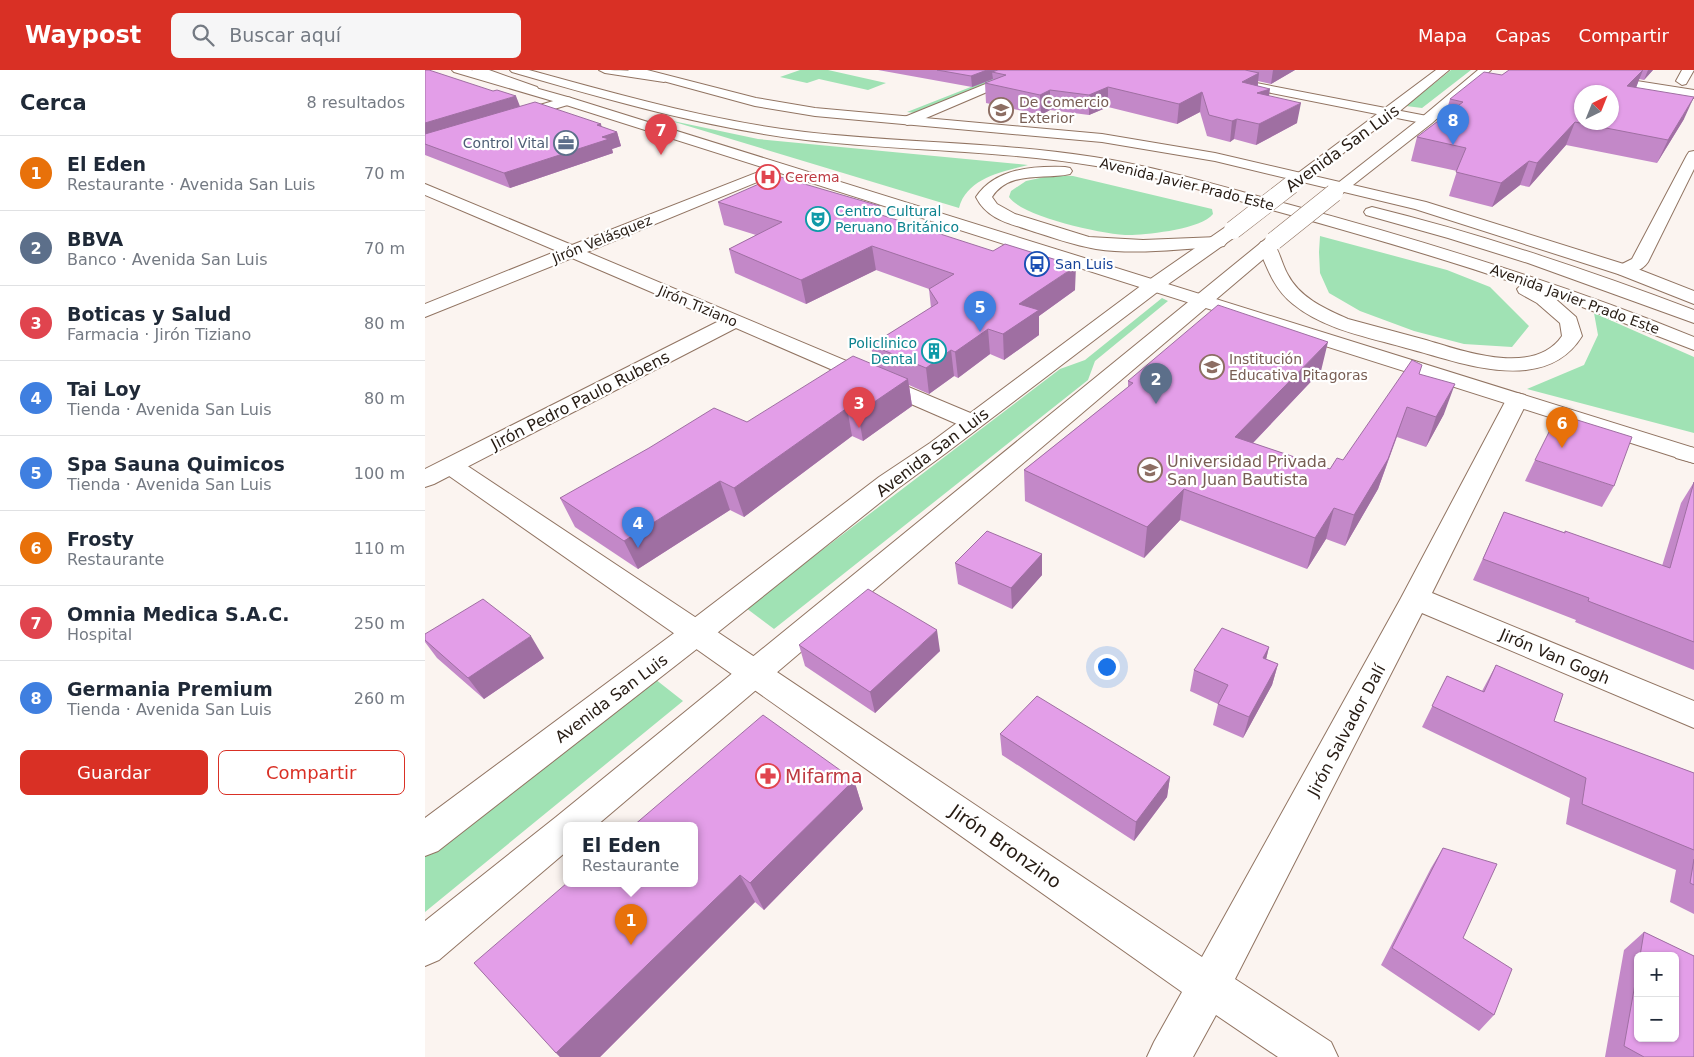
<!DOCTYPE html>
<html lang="es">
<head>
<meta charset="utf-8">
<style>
	:root { --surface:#fff; --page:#f6f6f7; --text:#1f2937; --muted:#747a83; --line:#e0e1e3; --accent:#d93025 }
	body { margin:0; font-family:"DejaVu Sans",sans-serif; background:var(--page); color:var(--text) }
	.controls { position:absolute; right:15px; bottom:15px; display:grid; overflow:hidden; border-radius:8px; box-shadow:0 1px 4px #0004 }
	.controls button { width:45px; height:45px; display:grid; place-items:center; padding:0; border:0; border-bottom:1px solid var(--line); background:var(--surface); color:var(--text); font:25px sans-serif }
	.compass { position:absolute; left:1149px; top:15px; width:45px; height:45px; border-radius:50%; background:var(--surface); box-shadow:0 1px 4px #0004; rotate:43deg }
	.you { position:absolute; left:681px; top:596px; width:18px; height:18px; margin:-12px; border:4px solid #fff; border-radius:50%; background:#1a73e8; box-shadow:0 0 0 8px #1a73e833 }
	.badge { display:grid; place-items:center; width:32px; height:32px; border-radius:50%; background:var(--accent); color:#fff; font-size:16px; font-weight:700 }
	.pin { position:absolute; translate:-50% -41px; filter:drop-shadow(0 1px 2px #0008) }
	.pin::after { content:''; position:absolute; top:26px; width:18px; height:15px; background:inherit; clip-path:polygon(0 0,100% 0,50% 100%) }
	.popup { position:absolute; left:138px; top:752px; width:135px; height:65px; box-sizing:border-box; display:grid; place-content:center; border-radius:8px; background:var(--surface); filter:drop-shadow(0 1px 4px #0005); font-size:16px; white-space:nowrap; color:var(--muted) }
	.popup b { font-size:19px; color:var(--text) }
	.popup::after { content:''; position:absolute; left:50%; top:100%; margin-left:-10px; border:10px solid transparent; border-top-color:var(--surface) }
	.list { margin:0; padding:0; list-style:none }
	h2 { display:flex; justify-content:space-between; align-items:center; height:65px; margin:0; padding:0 20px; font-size:21px }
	h2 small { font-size:16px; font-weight:400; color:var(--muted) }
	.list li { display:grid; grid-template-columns:32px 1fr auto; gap:15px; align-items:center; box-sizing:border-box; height:75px; padding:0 20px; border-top:1px solid var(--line) }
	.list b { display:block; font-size:19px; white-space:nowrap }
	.list p { margin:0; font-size:16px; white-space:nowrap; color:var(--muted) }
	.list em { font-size:16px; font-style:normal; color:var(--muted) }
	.actions { display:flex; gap:10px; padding:15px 20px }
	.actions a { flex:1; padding:11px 0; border:1px solid var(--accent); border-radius:8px; text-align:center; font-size:18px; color:var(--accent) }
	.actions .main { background:var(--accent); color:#fff }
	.icon { flex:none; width:28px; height:28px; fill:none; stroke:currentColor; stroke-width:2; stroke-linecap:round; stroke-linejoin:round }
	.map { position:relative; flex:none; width:1269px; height:987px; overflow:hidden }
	header { display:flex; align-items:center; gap:30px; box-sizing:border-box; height:70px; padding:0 25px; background:var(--accent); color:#fff }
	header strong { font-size:24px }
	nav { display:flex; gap:28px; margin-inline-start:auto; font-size:18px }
	.search { width:350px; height:45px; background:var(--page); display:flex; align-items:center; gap:12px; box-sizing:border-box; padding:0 18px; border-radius:8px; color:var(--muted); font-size:19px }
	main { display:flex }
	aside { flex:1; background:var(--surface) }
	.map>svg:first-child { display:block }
	.green { fill:#a0e2b4 }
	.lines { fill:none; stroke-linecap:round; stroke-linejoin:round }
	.pedestrian-casing { stroke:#917462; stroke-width:2 }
	.minor-casing { stroke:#917462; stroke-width:2 }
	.tertiary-casing { stroke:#917462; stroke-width:2 }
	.secondary-casing { stroke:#917462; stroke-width:2 }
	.primary-casing { stroke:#917462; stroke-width:2 }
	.motorway-casing { stroke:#917462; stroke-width:2 }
	.pedestrian { fill:#fff; fill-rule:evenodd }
	.minor { fill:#fff; fill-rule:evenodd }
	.tertiary { fill:#fff; fill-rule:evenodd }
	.secondary { fill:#fff; fill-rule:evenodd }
	.primary { fill:#fff; fill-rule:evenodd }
	.motorway { fill:#fff; fill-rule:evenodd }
	.secondary-bridge-casing { stroke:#917462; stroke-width:19; stroke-linecap:butt }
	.secondary-bridge { stroke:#fff; stroke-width:18 }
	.wall { fill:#c388c8; fill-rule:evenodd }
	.shaded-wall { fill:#9f6fa2 }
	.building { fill:#e39ee8; stroke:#9f6fa2; fill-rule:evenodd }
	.labels { text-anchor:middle; stroke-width:4.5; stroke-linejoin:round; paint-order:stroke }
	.far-education-label { font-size:14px; fill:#785e54; stroke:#fff; text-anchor:start }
	.far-service-label { font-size:14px; fill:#4e5e75; stroke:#fff; text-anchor:end }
	.far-health-label { font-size:14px; fill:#be3a42; stroke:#fff; text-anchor:start }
	.far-street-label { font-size:14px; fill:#261b13; stroke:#fff }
	.far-culture-label { font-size:14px; fill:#0d838f; stroke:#fff; text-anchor:start }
	.far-transit-label { font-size:14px; fill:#164399; stroke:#fff; text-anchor:start }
	.street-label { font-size:16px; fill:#261b13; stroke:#fff }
	.education-label { font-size:16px; fill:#785e54; stroke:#fff; text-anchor:start }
	.near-health-label { font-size:19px; fill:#be3a42; stroke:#fff; text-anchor:start }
	.near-street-label { font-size:19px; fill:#261b13; stroke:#fff }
</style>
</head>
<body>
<header>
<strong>Waypost</strong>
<div class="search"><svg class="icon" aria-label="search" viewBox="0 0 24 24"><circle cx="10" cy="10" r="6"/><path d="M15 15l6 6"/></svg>Buscar aquí</div>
<nav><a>Mapa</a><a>Capas</a><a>Compartir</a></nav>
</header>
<main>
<aside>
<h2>Cerca<small>8 resultados</small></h2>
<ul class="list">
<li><span class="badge" style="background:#e8710a">1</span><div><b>El Eden</b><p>Restaurante · Avenida San Luis</p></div><em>70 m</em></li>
<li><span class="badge" style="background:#5c6f8a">2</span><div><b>BBVA</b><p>Banco · Avenida San Luis</p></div><em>70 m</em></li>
<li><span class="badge" style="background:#e0444e">3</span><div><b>Boticas y Salud</b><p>Farmacia · Jirón Tiziano</p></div><em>80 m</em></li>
<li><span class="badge" style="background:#3f7fe0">4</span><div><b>Tai Loy</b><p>Tienda · Avenida San Luis</p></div><em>80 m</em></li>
<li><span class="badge" style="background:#3f7fe0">5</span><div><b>Spa Sauna Quimicos</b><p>Tienda · Avenida San Luis</p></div><em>100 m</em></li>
<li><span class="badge" style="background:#e8710a">6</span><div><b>Frosty</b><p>Restaurante</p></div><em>110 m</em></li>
<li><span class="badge" style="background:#e0444e">7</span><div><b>Omnia Medica S.A.C.</b><p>Hospital</p></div><em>250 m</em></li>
<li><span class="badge" style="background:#3f7fe0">8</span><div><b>Germania Premium</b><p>Tienda · Avenida San Luis</p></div><em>260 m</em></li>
</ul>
<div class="actions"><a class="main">Guardar</a><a>Compartir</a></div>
</aside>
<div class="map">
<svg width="1269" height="987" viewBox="0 0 1269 987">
	<rect width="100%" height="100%" fill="#fbf4f0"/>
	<path class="green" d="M375 0H403L461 13 443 20 394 9 382 13 355 7Z
		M589 0H598L490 43 482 42Z
		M1026 0H1046L997 38 981 36Z
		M243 50 333 69 603 95C577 102 542 108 534 138Z
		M629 105 648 106 787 139 788 144C776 159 727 164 707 165 683 166 597 147 584 127L586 121 601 111Z
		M895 166 1022 200 1065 217 1104 256 1087 277 1039 274 989 261 935 241 904 223 895 203 894 182Z
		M737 228 743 231 670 291 663 310 349 559 321 538 635 299 660 290Z
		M1169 243 1269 287V363L1102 319 1159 295 1173 265Z
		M230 609 258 631 0 842V787Z"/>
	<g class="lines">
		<defs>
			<path id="pedestrian" d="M142 27 146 28 148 31 146 34 89 51 82 47 84 44Z
				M26 389 35 391 282 555 286 563 282 571 271 574 260 571 17 401 14 396 17 391Z"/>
			<path id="minor" d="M595 0H611L609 2 487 54 482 55 475 51 477 48Z
				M1257 0H1269L1261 14 1257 15 1251 11Z
				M1269 81V99L1223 192C1217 201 1203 206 1193 204L1190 200 1193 196 1207 189 1262 85 1264 82Z
				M354 94 359 95 361 98 359 101 162 182 555 347 558 352 555 357 547 359 539 357 311 258 9 414 0 417V399L294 251 147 188 0 247V234L132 181 0 125V114L147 175Z
				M1092 323 1100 325 1103 330 1007 523 1269 631V658L997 543 810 909 906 972 913 987H853L791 945 768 987H722L729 972 757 922 260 571 256 563 260 555 271 552 282 555 777 887 976 528 1081 330 1084 325Z"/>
			<path id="tertiary" d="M740 0H764L1002 46 1009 50 1002 54 746 3Z
				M1114 0H1142L1269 20V28L1120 3Z"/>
			<path id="secondary" d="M1011 0H1024L970 45 871 118H861L858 115 861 112Z
				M1053 0H1066L1007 53 914 126H904L901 123 904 120 997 47Z
				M808 155 814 156 816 160 814 164 735 220 521 383 472 419 282 571 13 781 0 786V748L260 555 454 407 505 373 721 212 802 156Z
				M849 166 855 167 858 171 855 175 171 756H142V781L14 890 0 896V851L131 747 843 167Z"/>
			<path id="primary" d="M27 0H46L146 28 1269 378V393L138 34 29 2Z
				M203 0H222L331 28 390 38 677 64 790 83 1001 132 1205 196 1269 221V234L1193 204 990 139 790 91 677 72 390 46 330 36 205 2Z"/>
			<path id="motorway" d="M47 0H64L112 17 114 20 112 23H104L49 2Z
				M85 0H104C195 25 286 51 380 62 476 73 573 72 669 87 734 97 798 117 862 134 1000 171 1136 213 1269 267V280L1126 225 1151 247 1157 266C1144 287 1126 297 1101 300 1060 304 1020 288 981 278 943 267 900 260 868 234 849 219 842 198 833 176L836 172 842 171 848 172C855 182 857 195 863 205 875 228 901 239 923 249 949 256 975 263 1001 270 1038 281 1109 307 1137 266L1135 253 1112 233 1094 223 1092 219 1096 215C1014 187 931 163 847 140 789 124 731 106 671 96 575 80 477 81 381 70 281 58 184 30 87 2Z
				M174 0C188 0 236 0 245 8L239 12 180 3Z
				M640 97 645 98 647 101 645 104C620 110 584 100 567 127L572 134 590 144 664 167 718 170 793 167 799 168 802 172 799 176 793 177C753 179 711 185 671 179 648 175 626 167 604 160 583 153 562 149 551 127 570 98 608 96 640 97Z
				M947 137C1057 164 1163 200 1269 240V253L1103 193 1023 168 941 145 939 142 941 139Z
				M1259 376 1269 378V393L1251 388 1247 383 1251 378Z"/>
		</defs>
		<use href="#pedestrian" class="pedestrian-casing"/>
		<use href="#minor" class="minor-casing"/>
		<use href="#tertiary" class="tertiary-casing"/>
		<use href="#secondary" class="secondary-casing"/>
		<use href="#primary" class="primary-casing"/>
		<use href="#motorway" class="motorway-casing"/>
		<use href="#pedestrian" class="pedestrian"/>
		<use href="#minor" class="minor"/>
		<use href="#tertiary" class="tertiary"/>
		<use href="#secondary" class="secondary"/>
		<use href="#primary" class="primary"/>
		<use href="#motorway" class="motorway"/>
		<defs>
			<path id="secondary-bridge" d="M808 160 866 115
				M849 171 909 123"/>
		</defs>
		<use href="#secondary-bridge" class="secondary-bridge-casing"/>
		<use href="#secondary-bridge" class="secondary-bridge"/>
	</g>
	<path class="wall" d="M0 0 95 37 176 54V57L192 62 196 76 187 79 188 83 85 118 0 85Z
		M453 0H870L846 14 833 11V16L872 53 831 75 809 69 805 72 782 66 775 42 752 54 683 37 664 45 625 40 616 45 561 33 560 13 568 10V9L547 17Z
		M1084 0H1228L1219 10 1214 9 1211 18 1259 49 1232 93 1141 75 1104 117 1095 115 1067 137 1024 126 1032 101 986 91 992 67 1020 46 1025 29 1077 5Z
		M293 132 455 136 456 145 650 220 614 246V265L579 290 565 284 533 308 529 306 504 324 484 315 487 336 438 371 427 366 319 447 305 440 213 499 150 457 135 428 322 352 449 295 446 275 506 238 504 219 451 200 381 234 310 203 304 179 331 165 299 155Z
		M896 301 828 373 905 399 918 390 994 304 1019 344 1001 377 972 367 953 419 920 476 901 469 882 499 755 450 719 488 600 431 599 400 703 317V311Z
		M1110 390 1189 416 1177 437 1100 411Z
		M1269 412V600L1150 552 1151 550 1048 510 1079 442 1237 496 1256 433Z
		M617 484V505L587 539 533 514 530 493Z
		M0 564 119 588 59 629 12 588 0 572Z
		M374 575 515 581 450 643 380 596Z
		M844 577 841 589 853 594 847 615 818 668 788 655 793 634 765 621 769 600Z
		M1071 595 1129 651 1269 703V844L1245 832 1251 800 1141 754 1145 728 997 657 1022 606 1057 621Z
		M575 664 745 707 742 727 709 771 577 685Z
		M429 710 438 739 339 840 330 832 175 987H135L49 893Z
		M1018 778 1038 868 1069 945 1054 961 956 895 1006 798Z
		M1219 862 1269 886V987H1180L1199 880ZM1213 886H1250V968H1213Z"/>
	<path class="shaded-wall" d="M562 0H590L567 2 568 9 547 17 546 6Z
		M848 0H870L846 14Z
		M1218 0 1210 20 1202 16Z
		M1223 0H1228L1219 10Z
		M834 3 832 22 817 12Z
		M683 17V37L664 45V25Z
		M845 19 842 39 832 23Z
		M625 20V40L616 45 615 25Z
		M777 22 775 42 752 54 754 34Z
		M91 26 96 39 0 68V53Z
		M1269 27 1259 49 1232 93 1243 70Z
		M876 33 872 53 831 75 834 54Z
		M812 49 809 69 805 72 807 51Z
		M1150 52 1141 75 1104 117 1112 93Z
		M176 54 179 66 192 62 196 76 187 79 188 83 85 118 79 103 172 55Z
		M1104 91 1095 115 1067 137 1076 113Z
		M455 136 458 158 444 141Z
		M447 176 451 200 381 234 376 210Z
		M651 196 650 220 614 246V265L579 290 578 264 594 234Z
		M563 259 565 284 533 308 530 282Z
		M903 272 896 301 805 397 810 367Z
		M526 280 529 306 504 324 501 298Z
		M483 309 487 336 438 371 433 343Z
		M1030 314 1019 344 1001 377 1011 347Z
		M982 337 953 419 920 476 929 445Z
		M422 338 427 366 319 447 309 418Z
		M295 411 305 440 213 499 199 471Z
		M759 419 755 450 719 488 722 457Z
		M909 438 901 469 882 499 890 468Z
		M617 484V505L587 539 586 518Z
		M512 560 515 581 450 643 445 622Z
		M106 566 119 588 59 629 43 608Z
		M844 577 839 598 838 588Z
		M853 594 847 615 818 668 824 647Z
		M745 707 742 727 709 771 711 752Z
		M429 710 438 739 339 840 325 813Z
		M315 805 330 832 175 987H135L131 983Z"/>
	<path class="building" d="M0 0H4L68 21 72 20 91 26 0 53Z
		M512 0H562L546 6Z
		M573 0H820L834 3 817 12 845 19 832 23 876 33 834 54 812 49 807 51 784 45 777 22 754 34 683 17 664 25 625 20 615 25 560 13 581 5 567 2Z
		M1084 0H1218L1202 16 1269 27 1243 70 1150 52 1112 93 1104 91 1076 113 1031 102 1041 78 992 67 1038 32 1025 29 1059 2 1077 5ZM1156 22H1186V52H1156Z
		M110 32 176 54 172 55 192 62 177 67 184 69 79 103 0 74V64Z
		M352 106 455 136 444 141 568 181 580 174 651 196 594 234 614 240 578 264 563 259 530 282 526 280 501 298 446 275 513 233 504 219 529 204 447 176 376 210 304 179 357 152 293 132Z
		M793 235 903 272 810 367 905 399 912 388 918 390 987 290 997 295 994 304 1030 314 1011 347 982 337 963 389 929 445 909 438 890 468 759 419 722 457 599 400 708 313 703 311Z
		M428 286 483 309 433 343 422 338 309 418 295 411 199 471 135 428 224 378 289 338 322 352Z
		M1133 344 1207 367 1189 416 1110 390Z
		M1269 412V572L1163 531 1164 528 1058 489 1079 442 1140 463V461L1245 498Z
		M562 461 617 484 586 518 530 493Z
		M443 519 512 560 445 622 374 575Z
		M58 529 106 566 43 608 0 570V564Z
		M797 558 844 577 838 588 853 594 824 647 793 634 803 615 769 600Z
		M1071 595 1138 624 1129 651 1269 703V780L1157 734 1161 708 1007 636 1022 606 1059 622Z
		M612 626 745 707 711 752 575 664Z
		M338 645 429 710 325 813 315 805 131 983 49 893 142 813V814H270V756H208Z
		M1018 778 1072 794 1038 868 1087 899 1069 945 967 878Z
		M1269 789V815L1265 813Z
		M1219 862 1269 886V987H1219L1199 976 1213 897V968H1250V886H1215Z"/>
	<defs>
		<symbol id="school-ring" viewBox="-11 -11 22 22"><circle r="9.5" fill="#fff" stroke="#8d6e63" stroke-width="1.5"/><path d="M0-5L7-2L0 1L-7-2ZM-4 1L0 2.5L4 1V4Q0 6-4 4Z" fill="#8d6e63"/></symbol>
		<symbol id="office-ring" viewBox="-11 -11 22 22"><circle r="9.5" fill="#fff" stroke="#5c6f8a" stroke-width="1.5"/><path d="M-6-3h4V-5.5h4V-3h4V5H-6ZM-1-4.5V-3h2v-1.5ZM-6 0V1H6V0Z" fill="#5c6f8a"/></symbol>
		<symbol id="hospital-ring" viewBox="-11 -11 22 22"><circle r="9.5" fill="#fff" stroke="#e0444e" stroke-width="1.5"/><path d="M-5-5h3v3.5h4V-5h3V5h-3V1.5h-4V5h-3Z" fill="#e0444e"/></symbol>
		<symbol id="theatre-ring" viewBox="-11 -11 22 22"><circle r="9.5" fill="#fff" stroke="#0f9aa8" stroke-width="1.5"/><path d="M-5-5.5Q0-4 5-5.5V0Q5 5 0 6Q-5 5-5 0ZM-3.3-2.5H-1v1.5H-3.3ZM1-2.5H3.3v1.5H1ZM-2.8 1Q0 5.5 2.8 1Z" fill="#0f9aa8"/></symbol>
		<symbol id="bus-ring" viewBox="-11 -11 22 22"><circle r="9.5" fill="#fff" stroke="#1a4fb4" stroke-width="1.5"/><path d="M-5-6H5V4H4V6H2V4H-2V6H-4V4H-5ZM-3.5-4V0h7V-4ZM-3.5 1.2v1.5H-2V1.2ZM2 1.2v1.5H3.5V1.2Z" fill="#1a4fb4"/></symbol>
		<symbol id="building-ring" viewBox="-11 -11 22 22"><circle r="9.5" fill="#fff" stroke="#0f9aa8" stroke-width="1.5"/><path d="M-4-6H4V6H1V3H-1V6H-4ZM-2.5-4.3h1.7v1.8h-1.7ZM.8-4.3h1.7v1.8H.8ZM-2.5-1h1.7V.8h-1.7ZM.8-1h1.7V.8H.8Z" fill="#0f9aa8"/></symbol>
		<symbol id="university-ring" viewBox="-11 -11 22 22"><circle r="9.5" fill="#fff" stroke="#8d6e63" stroke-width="1.5"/><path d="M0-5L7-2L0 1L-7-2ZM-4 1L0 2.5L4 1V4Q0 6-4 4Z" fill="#8d6e63"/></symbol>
		<symbol id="pharmacy-ring" viewBox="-11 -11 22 22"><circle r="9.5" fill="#fff" stroke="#e0444e" stroke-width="1.5"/><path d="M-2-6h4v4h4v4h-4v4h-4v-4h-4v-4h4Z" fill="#e0444e"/></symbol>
	</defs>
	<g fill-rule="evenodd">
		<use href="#school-ring" x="562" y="26" width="28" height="28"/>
		<use href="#office-ring" x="127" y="59" width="28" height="28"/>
		<use href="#hospital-ring" x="329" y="93" width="28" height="28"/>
		<use href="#theatre-ring" x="379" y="135" width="28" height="28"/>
		<use href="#bus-ring" x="598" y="180" width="28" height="28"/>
		<use href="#building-ring" x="495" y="267" width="28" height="28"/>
		<use href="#school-ring" x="773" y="283" width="28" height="28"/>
		<use href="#university-ring" x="711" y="386" width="28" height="28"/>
		<use href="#pharmacy-ring" x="329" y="692" width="28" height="28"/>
	</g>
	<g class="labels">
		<g class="far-education-label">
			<text x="594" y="37">De Comercio<tspan x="594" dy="16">Exterior</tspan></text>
			<text x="804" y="294">Institución<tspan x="804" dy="16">Educativa Pitagoras</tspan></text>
		</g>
		<g class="far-service-label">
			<text x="124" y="78">Control Vital</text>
		</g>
		<g class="far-health-label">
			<text x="360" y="112">Cerema</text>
		</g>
		<g class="far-street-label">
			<text transform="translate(762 114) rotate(14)" y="5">Avenida Javier Prado Este</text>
			<text transform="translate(177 169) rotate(-22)" y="5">Jirón Velásquez</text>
			<text transform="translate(1150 229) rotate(20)" y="5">Avenida Javier Prado Este</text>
			<text transform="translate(273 236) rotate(23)" y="5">Jirón Tiziano</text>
		</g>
		<g class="far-culture-label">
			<text x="410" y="146">Centro Cultural<tspan x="410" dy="16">Peruano Británico</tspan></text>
			<text x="492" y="278" text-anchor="end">Policlinico<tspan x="492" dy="16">Dental</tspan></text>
		</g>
		<g class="far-transit-label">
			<text x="630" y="199">San Luis</text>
		</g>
		<g class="street-label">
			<text transform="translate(917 78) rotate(-36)" y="6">Avenida San Luis</text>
			<text transform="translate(155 330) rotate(-27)" y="6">Jirón Pedro Paulo Rubens</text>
			<text transform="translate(507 382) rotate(-37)" y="6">Avenida San Luis</text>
			<text transform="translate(1130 586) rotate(23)" y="6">Jirón Van Gogh</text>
			<text transform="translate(186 628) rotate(-37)" y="6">Avenida San Luis</text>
			<text transform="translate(921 660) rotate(-62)" y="6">Jirón Salvador Dalí</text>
		</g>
		<g class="education-label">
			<text x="742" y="397">Universidad Privada<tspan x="742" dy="18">San Juan Bautista</tspan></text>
		</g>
		<g class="near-health-label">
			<text x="360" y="713">Mifarma</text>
		</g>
		<g class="near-street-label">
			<text transform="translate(581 776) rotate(35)" y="7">Jirón Bronzino</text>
		</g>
	</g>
</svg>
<div class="controls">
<button>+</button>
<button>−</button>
</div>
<svg class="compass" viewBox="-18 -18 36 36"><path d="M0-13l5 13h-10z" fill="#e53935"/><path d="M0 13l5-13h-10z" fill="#747a83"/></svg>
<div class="you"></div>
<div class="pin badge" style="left:206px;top:875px;background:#e8710a">1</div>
<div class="popup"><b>El Eden</b>Restaurante</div>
<div class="pin badge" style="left:731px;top:334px;background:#5c6f8a">2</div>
<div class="pin badge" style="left:434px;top:358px;background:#e0444e">3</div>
<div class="pin badge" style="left:213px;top:478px;background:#3f7fe0">4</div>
<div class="pin badge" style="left:555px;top:262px;background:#3f7fe0">5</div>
<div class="pin badge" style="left:1137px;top:378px;background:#e8710a">6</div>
<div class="pin badge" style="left:236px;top:85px;background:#e0444e">7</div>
<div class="pin badge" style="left:1028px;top:75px;background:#3f7fe0">8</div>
</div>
</main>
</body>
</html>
